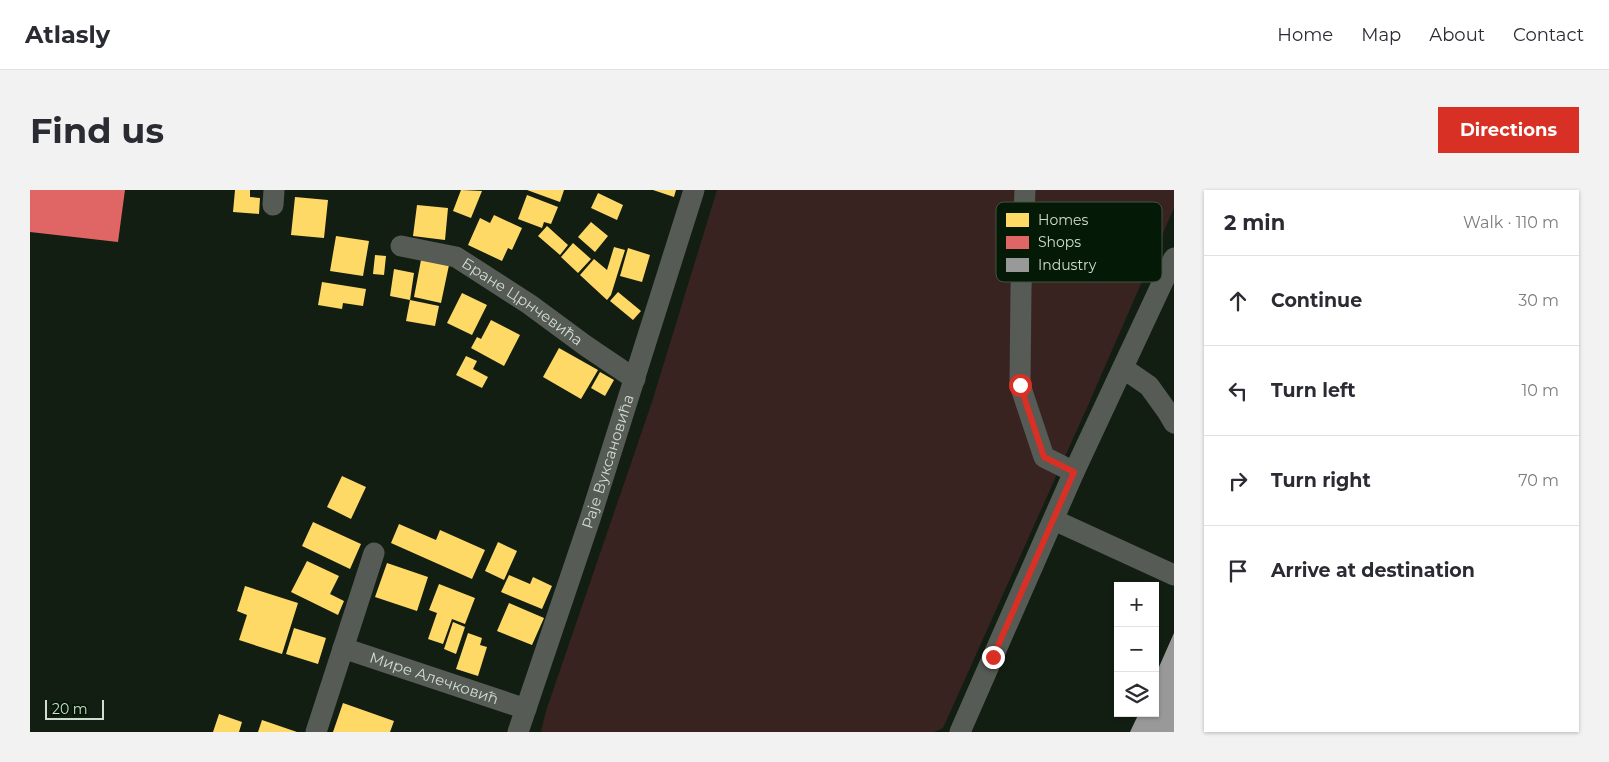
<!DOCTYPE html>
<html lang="en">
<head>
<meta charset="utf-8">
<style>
	:root { --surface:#fff; --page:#f2f2f3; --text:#2b2b33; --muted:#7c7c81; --line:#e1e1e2; --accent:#d93025 }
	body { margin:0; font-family:Montserrat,sans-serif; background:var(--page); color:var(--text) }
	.controls { position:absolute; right:15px; bottom:15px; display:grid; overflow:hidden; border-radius:0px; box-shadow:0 1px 4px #0004 }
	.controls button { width:45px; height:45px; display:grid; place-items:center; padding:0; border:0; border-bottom:1px solid var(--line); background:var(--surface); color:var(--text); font:25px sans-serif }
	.scale { position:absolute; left:15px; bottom:12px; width:59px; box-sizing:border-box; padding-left:5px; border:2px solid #d0ddd0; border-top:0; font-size:14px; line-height:18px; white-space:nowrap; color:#d0ddd0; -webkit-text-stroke:4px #051907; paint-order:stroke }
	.stop { position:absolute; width:15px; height:15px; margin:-11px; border:4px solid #d93025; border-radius:50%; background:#fff }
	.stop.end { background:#d93025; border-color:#fff; box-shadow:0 1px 5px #0008 }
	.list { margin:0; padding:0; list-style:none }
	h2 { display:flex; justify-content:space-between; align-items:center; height:65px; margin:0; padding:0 20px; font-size:21px }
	h2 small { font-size:16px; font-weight:400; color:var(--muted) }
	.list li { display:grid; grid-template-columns:32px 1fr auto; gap:15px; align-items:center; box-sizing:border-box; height:90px; padding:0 20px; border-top:1px solid var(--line) }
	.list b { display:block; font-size:19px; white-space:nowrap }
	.list em { font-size:16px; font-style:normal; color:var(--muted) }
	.icon { flex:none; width:28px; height:28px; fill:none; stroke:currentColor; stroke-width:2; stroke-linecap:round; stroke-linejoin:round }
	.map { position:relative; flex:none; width:1144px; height:542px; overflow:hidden; border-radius:0px }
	header { display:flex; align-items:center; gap:30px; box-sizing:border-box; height:70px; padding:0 25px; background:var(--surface); border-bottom:1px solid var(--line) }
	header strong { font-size:24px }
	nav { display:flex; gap:28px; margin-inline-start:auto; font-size:18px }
	.intro { display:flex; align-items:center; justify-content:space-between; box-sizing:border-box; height:120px; padding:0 30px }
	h1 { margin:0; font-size:35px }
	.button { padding:12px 22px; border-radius:0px; background:var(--accent); color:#fff; font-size:18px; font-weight:700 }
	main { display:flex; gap:30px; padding:0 30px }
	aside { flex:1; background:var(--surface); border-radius:0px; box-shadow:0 1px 4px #0004 }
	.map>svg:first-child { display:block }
	.green { fill:#382321 }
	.homes { fill:#ffd966 }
	.shops { fill:#e06666 }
	.industry { fill:#999 }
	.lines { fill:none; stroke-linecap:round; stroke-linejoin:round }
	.minor { stroke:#565b56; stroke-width:21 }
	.route { stroke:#d93025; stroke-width:6 }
	.labels { text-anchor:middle; stroke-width:5; stroke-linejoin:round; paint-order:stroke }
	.street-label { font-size:15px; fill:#d0ddd0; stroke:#051907 }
	.key { fill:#051907; stroke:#425443; stroke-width:1 }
	.key-label { font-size:14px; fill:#d0ddd0 }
</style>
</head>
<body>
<header>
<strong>Atlasly</strong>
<nav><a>Home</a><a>Map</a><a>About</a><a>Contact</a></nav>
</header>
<div class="intro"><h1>Find us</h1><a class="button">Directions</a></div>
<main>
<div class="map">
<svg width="1144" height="542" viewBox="0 0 1144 542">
	<rect width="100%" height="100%" fill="#131e13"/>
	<path class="green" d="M687 0H1144V18L1059 213 913 538 904 542H511L516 521 622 212Z"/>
	<path class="homes" d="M205 0H220V7L230 8 229 24 203 22Z
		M431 0 452 1 441 28 423 21Z
		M497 0H534L530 12Z
		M623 0H646L644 7Z
		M568 3 593 15 587 30 561 18Z
		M497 5 528 17 521 34 514 32 512 38 488 29Z
		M265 7 298 10 294 48 261 45Z
		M387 15 418 18 415 50 383 46Z
		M464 25 492 38 482 60 478 58 472 71 438 55 450 28 460 33Z
		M561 32 578 46 565 62 548 47Z
		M517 36 538 55 530 65 508 46Z
		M306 46 339 51 333 86 300 81Z
		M543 53 561 69 548 83 531 67Z
		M584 57 595 60 581 105 577 110 550 85 564 69 577 80Z
		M598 58 620 65 612 92 590 86Z
		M345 65 356 66 354 85 343 84Z
		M391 70 419 75 411 113 384 107Z
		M364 79 384 83 380 110 409 116 405 136 376 131 380 110 360 106Z
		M292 92 336 99 333 116 313 113 312 119 288 115Z
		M588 102 611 121 603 130 580 111Z
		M432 103 457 115 442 145 417 133Z
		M461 130 490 145 474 176 441 158 447 147 451 149Z
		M529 158 568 180 551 209 513 187Z
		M436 166 447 171 443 179 458 187 452 198 426 185Z
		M570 182 584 190 575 206 561 198Z
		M312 286 336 297 321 329 297 317Z
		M283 332 331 354 320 379 272 356Z
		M369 334 406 350 410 340 455 360 442 389 361 353Z
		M468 352 487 361 474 390 455 381Z
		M277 371 309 386 300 404 314 411 308 425 261 402Z
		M357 373 398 387 387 421 345 407Z
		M479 385 500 394 503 387 522 396 512 419 471 402Z
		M409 394 445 408 435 434 422 429 413 454 398 449 407 423 399 420Z
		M215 396 268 413 252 464 209 450 217 425 207 421Z
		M479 413 514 428 502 455 467 441Z
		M423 432 435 437 426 464 414 459Z
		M264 438 296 448 288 474 256 464Z
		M438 443 452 448 450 455 457 457 448 486 426 479Z
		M313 513 364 531 360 542H303Z
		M189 524 212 532 209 542H183Z
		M232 530 267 542H228Z"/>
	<path class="shops" d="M0 0H95L88 52 0 42Z"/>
	<path class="industry" d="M1144 443V542H1100L1109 523H1125V486Z"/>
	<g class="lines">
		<g class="minor">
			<path d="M995 0 991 98 990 195 1014 267 1044 282"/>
			<path d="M243 15 244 0"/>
			<path id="s1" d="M371 56 426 67 499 114 556 156 605 189"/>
			<path d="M1093 178 1119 196 1137 221 1144 233"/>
			<path d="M1024 330 1144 385"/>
			<path id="s2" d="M313 458 496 519"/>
			<path d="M286 542 344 363"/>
			<path id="s3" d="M488 542 560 329 664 0"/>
			<path d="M930 542 1044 282 1144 68"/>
		</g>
	</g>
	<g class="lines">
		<path class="route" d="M963 467 1044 282 1014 267 990 195"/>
	</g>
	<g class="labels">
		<g class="street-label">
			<text dy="5" stroke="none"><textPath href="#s1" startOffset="136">Бране Црнчевића</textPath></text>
			<text dy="5" stroke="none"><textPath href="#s3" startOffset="285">Раје Вуксановића</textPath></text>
			<text dy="5" stroke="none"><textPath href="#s2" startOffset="96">Мире Алечковић</textPath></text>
		</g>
	</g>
	<rect x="966" y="12" width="166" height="80" rx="8" class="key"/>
	<rect x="976" y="23" width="23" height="14" fill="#ffd966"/>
	<rect x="976" y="46" width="23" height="13" fill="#e06666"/>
	<rect x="976" y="68" width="23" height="14" fill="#999"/>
	<g class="key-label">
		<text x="1008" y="35">Homes</text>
		<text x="1008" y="57">Shops</text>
		<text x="1008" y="80">Industry</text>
	</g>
</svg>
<div class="controls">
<button>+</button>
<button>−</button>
<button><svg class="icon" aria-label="layers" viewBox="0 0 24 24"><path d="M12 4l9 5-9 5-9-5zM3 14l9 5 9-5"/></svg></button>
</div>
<div class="scale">20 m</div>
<div class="stop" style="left:990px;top:195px"></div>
<div class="stop end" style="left:963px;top:467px"></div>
</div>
<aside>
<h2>2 min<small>Walk · 110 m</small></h2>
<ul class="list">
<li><svg class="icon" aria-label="ahead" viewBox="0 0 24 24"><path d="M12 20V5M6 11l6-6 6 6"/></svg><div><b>Continue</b></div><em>30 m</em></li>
<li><svg class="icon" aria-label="left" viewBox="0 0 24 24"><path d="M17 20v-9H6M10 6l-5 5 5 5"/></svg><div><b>Turn left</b></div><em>10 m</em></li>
<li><svg class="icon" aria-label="right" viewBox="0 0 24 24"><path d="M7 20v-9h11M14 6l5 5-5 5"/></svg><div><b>Turn right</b></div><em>70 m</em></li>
<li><svg class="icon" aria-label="arrive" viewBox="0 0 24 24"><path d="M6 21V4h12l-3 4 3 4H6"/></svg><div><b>Arrive at destination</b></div></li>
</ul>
</aside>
</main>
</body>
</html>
